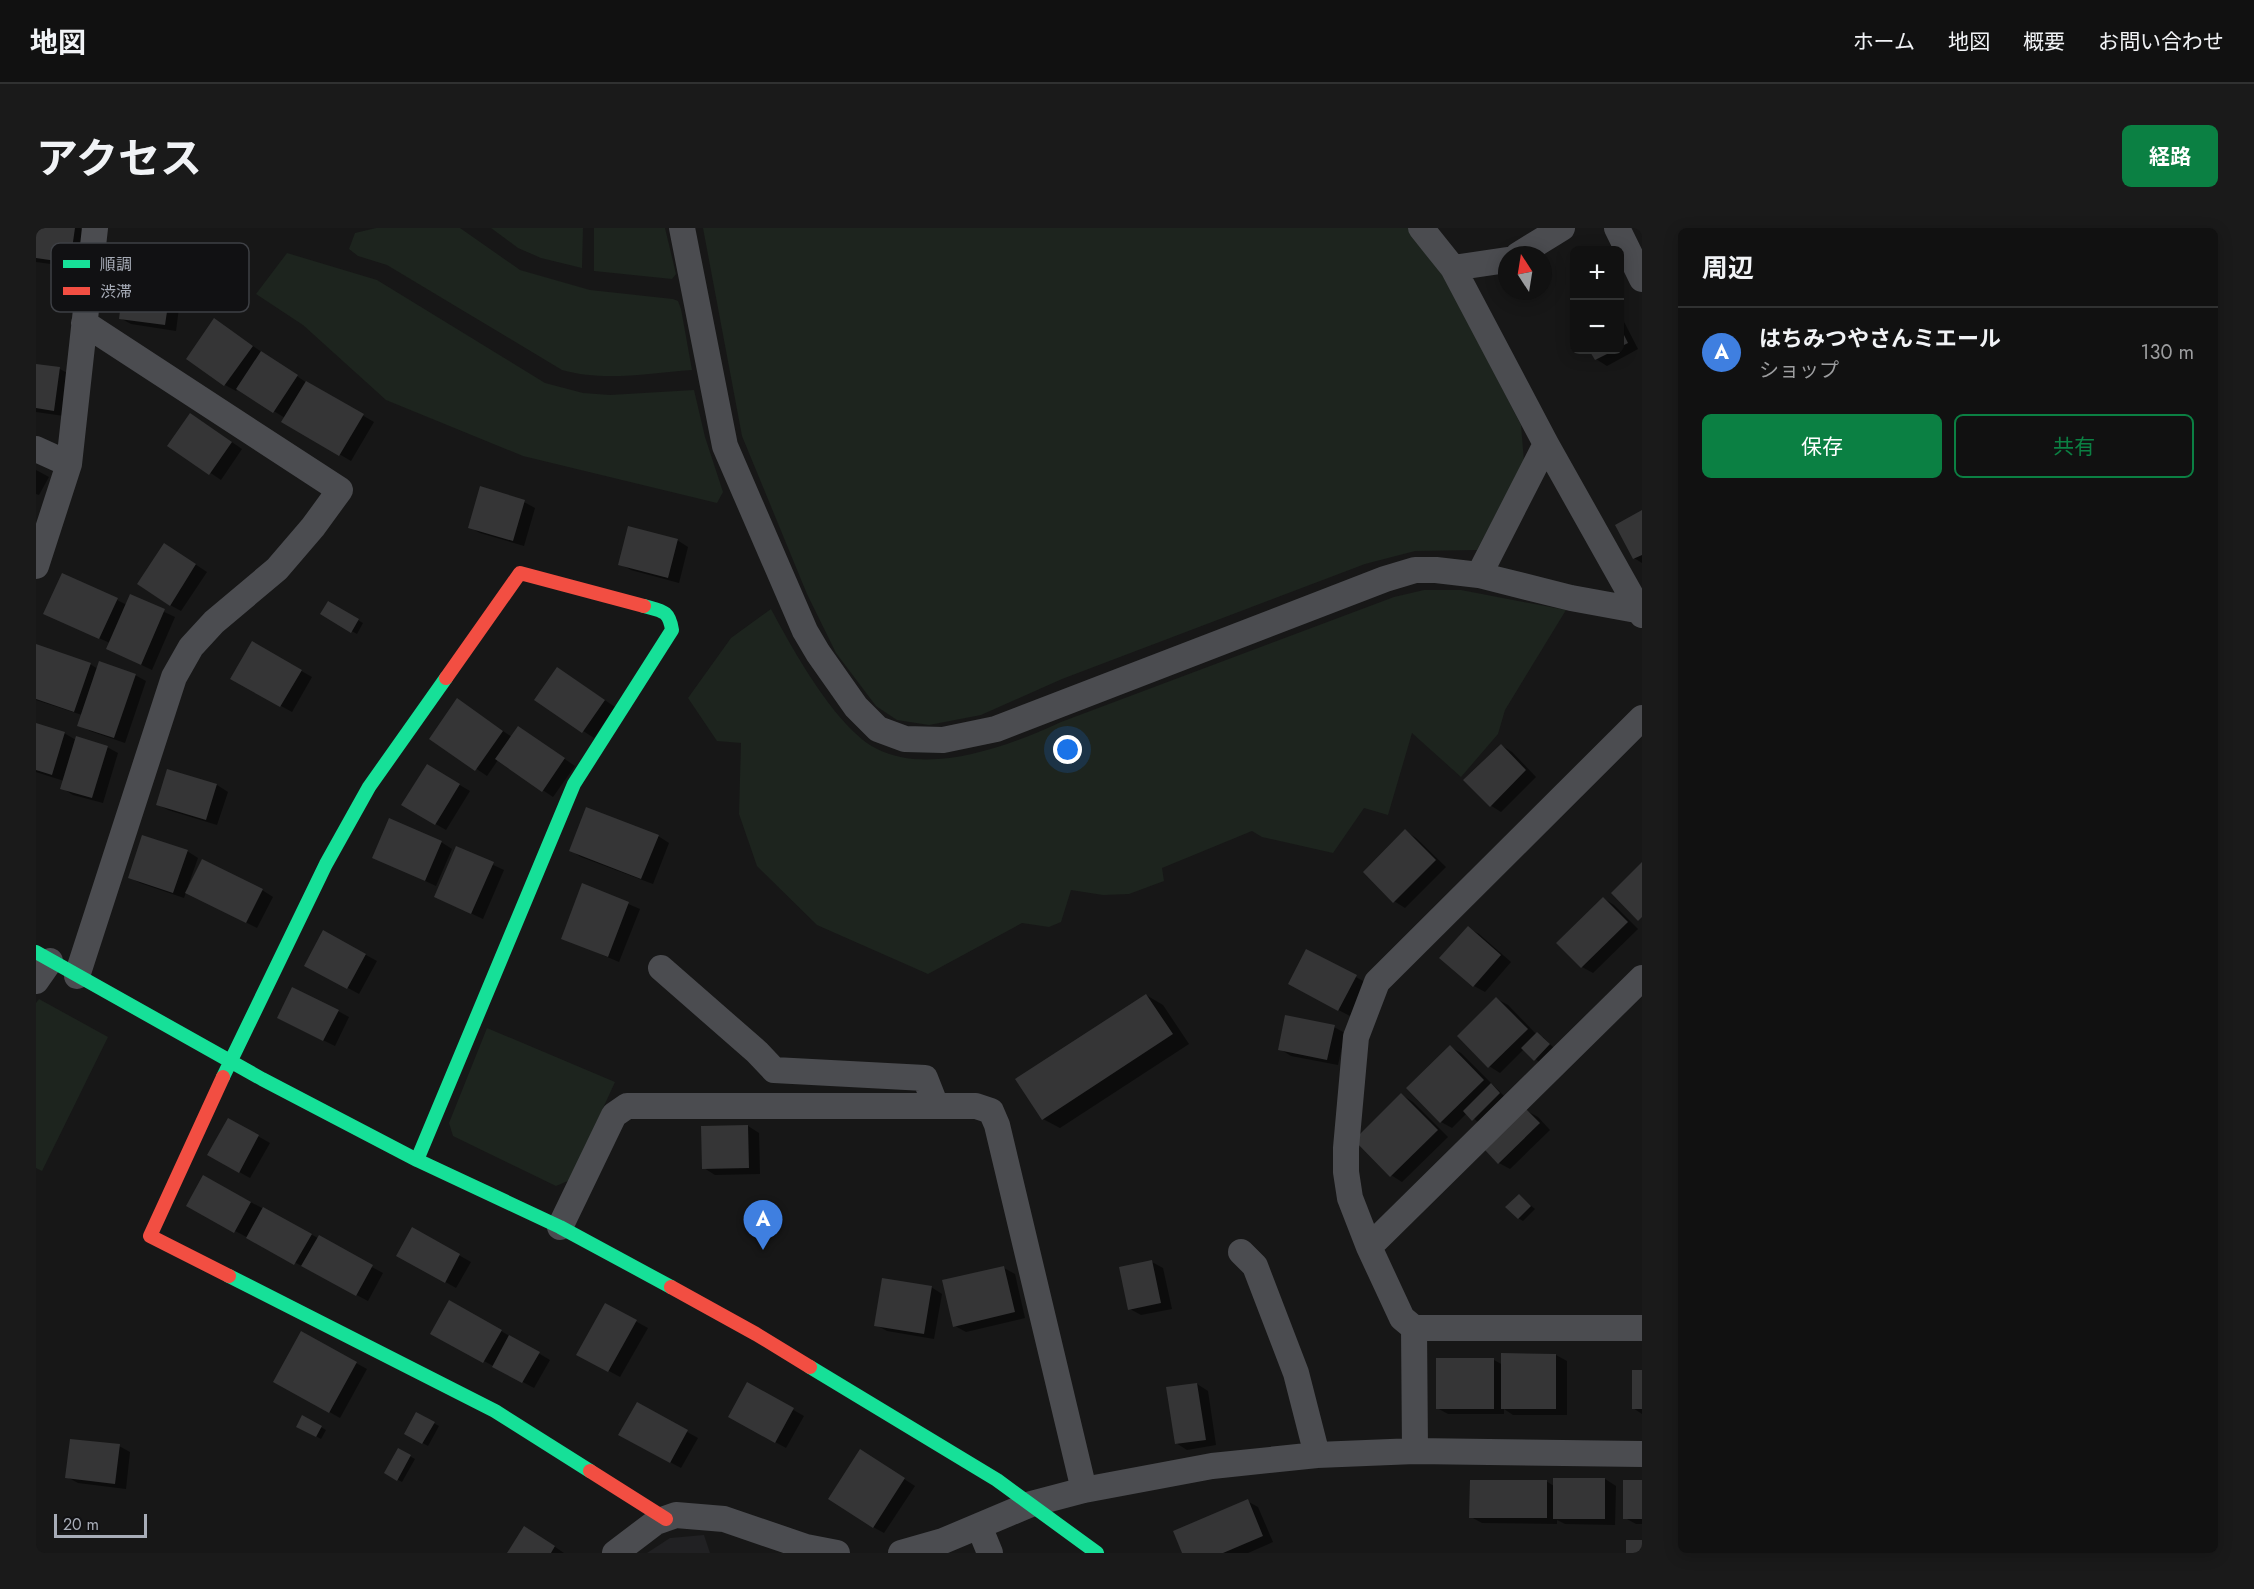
<!DOCTYPE html>
<html lang="ja">
<head>
<meta charset="utf-8">
<style>
	:root { --surface:#111; --page:#1a1a1a; --text:#f1f3f6; --muted:#9c9d9f; --line:#303131; --accent:#0b8043 }
	body { margin:0; font-family:Jost,"Noto Sans JP",sans-serif; background:var(--page); color:var(--text) }
	.controls { position:absolute; right:18px; top:18px; display:grid; overflow:hidden; border-radius:9px; box-shadow:0 3px 15px #0003 }
	.controls button { width:54px; height:54px; display:grid; place-items:center; padding:0; border:0; border-bottom:2px solid var(--line); background:var(--surface); color:var(--text); font:30px sans-serif }
	.compass { position:absolute; left:1462px; top:18px; width:54px; height:54px; border-radius:50%; background:var(--surface); box-shadow:0 3px 15px #0003; rotate:348deg }
	.scale { position:absolute; left:18px; bottom:15px; width:93px; box-sizing:border-box; padding-left:6px; border:3px solid #a8adb8; border-top:0; font-size:16px; line-height:21px; white-space:nowrap; color:#a8adb8; -webkit-text-stroke:4px #111113; paint-order:stroke }
	.you { position:absolute; left:1032px; top:522px; width:21px; height:21px; margin:-15px; border:4px solid #fff; border-radius:50%; background:#1a73e8; box-shadow:0 0 0 9px #1a73e833 }
	.badge { display:grid; place-items:center; width:39px; height:39px; border-radius:50%; background:var(--accent); color:#fff; font-size:20px; font-weight:700 }
	.pin { position:absolute; translate:-50% -50px; filter:drop-shadow(0 2px 3px #0008) }
	.pin::after { content:''; position:absolute; top:32px; width:21px; height:18px; background:inherit; clip-path:polygon(0 0,100% 0,50% 100%) }
	.list { margin:0; padding:0; list-style:none }
	h2 { display:flex; justify-content:space-between; align-items:center; height:78px; margin:0; padding:0 24px; font-size:26px }
	h2 small { font-size:20px; font-weight:400; color:var(--muted) }
	.list li { display:grid; grid-template-columns:39px 1fr auto; gap:18px; align-items:center; box-sizing:border-box; height:90px; padding:0 24px; border-top:2px solid var(--line) }
	.list b { display:block; font-size:22px; white-space:nowrap }
	.list p { margin:0; font-size:20px; white-space:nowrap; color:var(--muted) }
	.list em { font-size:20px; font-style:normal; color:var(--muted) }
	.actions { display:flex; gap:12px; padding:18px 24px }
	.actions a { flex:1; padding:14px 0; border:2px solid var(--accent); border-radius:9px; text-align:center; font-size:21px; color:var(--accent) }
	.actions .main { background:var(--accent); color:#fff }
	.map { position:relative; flex:none; width:1606px; height:1325px; overflow:hidden; border-radius:9px }
	header { display:flex; align-items:center; gap:36px; box-sizing:border-box; height:84px; padding:0 30px; background:var(--surface); border-bottom:2px solid var(--line) }
	header strong { font-size:28px }
	nav { display:flex; gap:33px; margin-inline-start:auto; font-size:21px }
	.intro { display:flex; align-items:center; justify-content:space-between; box-sizing:border-box; height:144px; padding:0 36px }
	h1 { margin:0; font-size:42px }
	.button { padding:15px 27px; border-radius:9px; background:var(--accent); color:#fff; font-size:21px; font-weight:700 }
	main { display:flex; gap:36px; padding:0 36px }
	aside { flex:1; background:var(--surface); border-radius:9px; box-shadow:0 3px 15px #0003 }
	.map>svg:first-child { display:block }
	.built { fill:#212123 }
	.green { fill:#1d241e }
	.shadow { fill:#0007 }
	.building { fill:#353536 }
	.lines { fill:none; stroke-linecap:round; stroke-linejoin:round }
	.street { stroke:#4b4c50; stroke-width:26 }
	.fast { stroke:#16e098; stroke-width:14 }
	.jam { stroke:#f24e42; stroke-width:14 }
	.key { fill:#111113; stroke:#3e4045; stroke-width:1.5 }
	.key-label { font-size:16px; fill:#a8adb8 }
</style>
</head>
<body>
<header>
<strong>地図</strong>
<nav><a>ホーム</a><a>地図</a><a>概要</a><a>お問い合わせ</a></nav>
</header>
<div class="intro"><h1>アクセス</h1><a class="button">経路</a></div>
<main>
<div class="map">
<svg width="1606" height="1325" viewBox="0 0 1606 1325">
	<rect width="100%" height="100%" fill="#171717"/>
	<path class="built" d="M668 1307 674 1325H611L634 1310Z"/>
	<path class="green" d="M340 0H424L484 42 554 62 637 71 642 73 645 81 656 142C613 145 568 154 526 142L351 37 322 28 313 21 319 5Z
		M455 0H547L546 40 505 30 482 20Z
		M558 0H629L640 46 636 51 558 43Z
		M667 0H1373L1411 53 1485 197 1488 233 1441 322 1379 323 1329 336 1026 451 945 487 893 497 861 492 840 478 800 425 771 366 706 208Z
		M251 25 341 52 509 155 547 165 574 167 658 162 669 209 687 264 681 275 487 228 350 172 267 97 220 66Z
		M1388 362H1425L1530 382 1469 482 1462 506 1425 549 1376 505 1352 587 1328 580 1297 625 1226 609 1216 603 1126 640 1128 653 1093 666 1067 667 1035 662 1025 694 1013 699 986 695 892 746 781 697 721 638 703 586 705 515 681 513 652 470 695 410 735 381C757 422 800 500 841 521 895 548 975 517 1025 494L1358 369Z
		M3 771 72 809 6 943 0 940V775Z
		M451 800 579 854 534 952 520 958 417 908 413 895Z"/>
	<path class="shadow" d="M0 0H44L50 3 45 40 0 34Z
		M134 58 145 64 140 103 95 96 84 90Z
		M1584 86 1602 121 1571 138 1560 131 1555 122H1584Z
		M179 92 271 155 338 194 315 233 247 193 249 190 202 161 200 163 189 157 152 131Z
		M0 137 24 141 35 147 28 188 0 184Z
		M165 193 206 221 185 252 133 217Z
		M0 242 13 249 3 267 0 266Z
		M488 274 499 280 488 318 444 305 433 299Z
		M1606 284V335L1598 330Z
		M641 312 652 319 643 355 595 342 584 336Z
		M139 323 171 344 145 383 134 377Z
		M94 368 139 389 116 442 72 421 74 415 20 391 81 372 91 377Z
		M292 375 327 395 321 406 286 386Z
		M216 415 276 449 256 484 196 451Z
		M0 421 54 436 62 441 99 447 110 453 89 515 54 503 43 497 46 487 0 472Z
		M532 447 579 479 558 510 500 472Z
		M432 479 476 509 493 507 539 538 517 569 462 532 451 548 395 510Z
		M0 497 28 505 40 512 71 519 82 525 67 575 37 567 26 560 28 553 0 544Z
		M1465 517 1476 524 1500 549 1465 584 1454 577Z
		M391 538 434 563 410 602 367 577Z
		M132 543 181 557 192 564 181 597 132 582 121 576Z
		M1369 603 1380 610 1410 639 1369 680 1358 673Z
		M622 608 633 615 617 656 545 629 534 622Z
		M405 614 416 621 400 658 338 629Z
		M421 620 468 642 447 691 400 669Z
		M151 623 162 630 152 658 226 662 237 669 221 700 150 664 148 670 104 655 93 649Z
		M547 657 604 681 583 734 527 710Z
		M1567 670 1578 677 1602 701 1557 745 1546 739Z
		M1432 700 1443 706 1475 734 1449 764 1438 758Z
		M288 704 341 733 323 766 281 743Z
		M1271 723 1331 755 1314 788 1264 762Z
		M1110 767 1127 777 1153 816 1024 900 1007 891Z
		M1461 771 1472 777 1501 807 1507 809 1518 820 1503 834 1488 821 1464 845 1453 838Z
		M302 783 313 789 299 818 254 796Z
		M1298 799 1309 805 1302 837 1255 828 1244 821Z
		M1414 819 1425 825 1468 868 1442 894 1431 885 1416 900 1405 894 1372 860Z
		M1366 867 1377 874 1412 909 1366 954 1355 947Z
		M1491 883 1502 889 1514 902 1474 941 1463 935 1451 922Z
		M193 892 234 915 214 950 173 927Z
		M712 898 723 905 724 946 679 947 668 940Z
		M168 949 347 1045 332 1073 152 978Z
		M1483 968 1499 981 1487 993 1482 990Z
		M376 1001 435 1034 420 1060 362 1027Z
		M1116 1034 1127 1040 1136 1081 1105 1087 1094 1081Z
		M968 1040 979 1046 989 1090 930 1104 919 1098Z
		M895 1059 906 1066 898 1111 851 1103 840 1097Z
		M570 1077 612 1100 584 1149 542 1126Z
		M465 1103 514 1132 498 1160 396 1105Z
		M265 1105 331 1141 304 1190 239 1153Z
		M1520 1127 1531 1133V1187H1477L1468 1181V1186H1412L1401 1180 1458 1132 1467 1137Z
		M1606 1143V1186L1597 1180Z
		M712 1156 768 1188 750 1220 694 1189Z
		M1161 1156 1172 1163 1180 1217 1151 1222 1140 1215Z
		M601 1176 662 1210 645 1240 584 1207Z
		M381 1186 403 1198 392 1218 370 1206Z
		M267 1189 290 1202 285 1211 262 1198Z
		M83 1218 94 1224 90 1261 42 1255 31 1249Z
		M362 1222 379 1231 366 1254 350 1245Z
		M835 1230 879 1258 848 1305 837 1299Z
		M1569 1251 1580 1258 1579 1297 1529 1296 1521 1292V1296L1446 1295 1435 1289 1510 1253 1518 1258Z
		M1606 1253V1296H1600L1589 1290Z
		M1211 1273 1222 1279 1237 1314 1212 1325H1148Z
		M500 1306 528 1325H472Z"/>
	<path class="building" d="M0 0H39L34 35 0 30Z
		M88 50 135 57 129 97 83 91Z
		M178 90 217 118 188 158 150 131Z
		M1584 99 1592 115 1584 119Z
		M1553 122H1579L1559 132Z
		M225 123 262 147 237 185 200 161Z
		M0 136 24 139 18 183 0 180Z
		M270 153 328 186 303 228 245 194Z
		M154 185 196 214 173 247 131 218Z
		M444 258 489 272 477 313 432 300Z
		M1606 282V327L1597 331 1579 297Z
		M592 298 642 311 632 350 582 337Z
		M128 315 160 336 134 378 101 356Z
		M26 345 82 370 63 411 7 386Z
		M94 366 129 381 105 437 70 421Z
		M292 373 323 391 315 405 284 386Z
		M216 413 266 442 244 479 194 451Z
		M0 416 55 435 38 484 0 471Z
		M63 433 100 446 78 510 41 498Z
		M521 439 569 472 546 505 498 472Z
		M421 470 467 503 439 543 393 511Z
		M0 495 29 504 16 547 0 542Z
		M482 498 529 530 506 564 459 531Z
		M40 508 72 518 56 570 24 561Z
		M1465 516 1490 542 1454 579 1427 552Z
		M391 536 424 556 399 597 365 577Z
		M131 541 181 556 170 592 120 577Z
		M550 579 623 607 605 651 533 623Z
		M353 590 406 613 389 653 336 630Z
		M1369 601 1400 632 1357 675 1327 644Z
		M106 607 152 622 137 665 92 650Z
		M420 618 458 634 435 686 398 669Z
		M166 631 227 661 210 695 149 665Z
		M1606 634V689L1602 693 1575 665Z
		M546 655 593 674 572 729 525 711Z
		M1567 669 1592 694 1545 740 1520 715Z
		M1432 698 1465 727 1437 759 1403 730Z
		M287 702 330 726 311 761 268 738Z
		M1270 721 1321 747 1302 783 1252 756Z
		M256 759 303 782 287 813 241 790Z
		M1110 766 1137 806 1006 892 979 851Z
		M1460 769 1492 801 1452 840 1421 808Z
		M1249 787 1299 797 1291 832 1242 822Z
		M1501 804 1514 816 1498 833 1485 820Z
		M1414 817 1448 852 1404 895 1370 860Z
		M1455 855 1464 865 1436 893 1427 883Z
		M1365 865 1402 902 1354 949 1318 912Z
		M1490 881 1504 895 1462 936 1449 922Z
		M192 890 223 907 203 945 171 927Z
		M712 897 713 940 666 941 665 898Z
		M167 947 215 974 198 1005 150 978Z
		M1483 966 1495 978 1482 991 1469 979Z
		M227 979 276 1006 258 1037 210 1010Z
		M376 999 424 1026 409 1055 360 1028Z
		M283 1007 337 1037 320 1068 265 1038Z
		M1116 1032 1125 1075 1092 1082 1083 1039Z
		M968 1038 979 1084 917 1099 906 1052Z
		M846 1050 896 1058 888 1106 838 1098Z
		M413 1072 466 1102 447 1135 394 1106Z
		M569 1075 601 1092 572 1144 540 1127Z
		M265 1103 321 1134 293 1185 237 1154Z
		M473 1107 504 1124 486 1155 456 1139Z
		M1465 1125 1520 1126V1181H1465Z
		M1400 1130H1458V1181H1400Z
		M1596 1142H1606V1181H1596Z
		M711 1154 758 1180 739 1215 692 1189Z
		M1161 1155 1170 1212 1139 1216 1130 1159Z
		M601 1174 652 1202 634 1235 582 1207Z
		M380 1184 399 1194 386 1216 368 1206Z
		M266 1187 286 1198 280 1209 260 1199Z
		M34 1211 84 1216 79 1256 29 1250Z
		M362 1220 375 1227 361 1253 348 1245Z
		M824 1221 869 1250 837 1300 792 1271Z
		M1517 1250H1569V1291H1517Z
		M1434 1252H1511V1290H1433Z
		M1587 1252H1606V1291H1587Z
		M1212 1271 1227 1308 1187 1325H1146L1137 1303Z
		M488 1298 519 1318 515 1325H471Z
		M1590 1312H1606V1325H1590Z"/>
	<g class="lines">
		<path class="street" d="M646 0 689 218 769 403 782 425 820 479 842 501 869 511 907 512 960 501 1349 351 1379 342H1400L1443 347 1535 370 1606 383
			M1385 0 1417 40 1510 216 1606 387
			M1581 0 1606 51
			M1482 27 1526 0
			M1417 40 1471 32
			M0 221 33 236
			M0 338 33 236 59 0
			M1443 347 1510 216
			M1606 490 1341 754 1320 809 1310 920V944L1314 970 1333 1019 1366 1090 1378 1100H1606
			M625 740 721 824 738 842 889 850 900 878
			M41 748 138 449 155 419 178 394 241 341 277 299 304 262 48 95
			M0 753 14 733
			M524 999 578 887 591 878H940L955 883 961 897 1048 1262
			M1333 1019 1606 750
			M1205 1024 1219 1038 1260 1145 1281 1227
			M1378 1100 1379 1223
			M943 1298 954 1325
			M579 1325 620 1294 640 1287 688 1291 770 1319 801 1325
			M865 1325 907 1313 995 1276 1048 1262 1176 1238 1281 1227 1379 1223 1606 1226"/>
		<path class="fast" d="M0 724 226 851 381 932 524 999 635 1059
			M187 849 290 636 333 559 410 450
			M381 932 538 556 636 402C633 382 626 383 608 378
			M193 1048 459 1183 554 1243
			M774 1139 961 1252 1061 1325"/>
		<path class="jam" d="M410 450 484 345 608 378
			M187 849 114 1008 193 1048
			M635 1059 720 1106 774 1139
			M554 1243 630 1291"/>
	</g>
	<rect x="15" y="15" width="198" height="69" rx="9" class="key"/>
	<rect x="27" y="32" width="27" height="8" fill="#16e098"/>
	<rect x="27" y="59" width="27" height="8" fill="#f24e42"/>
	<g class="key-label">
		<text x="64" y="42">順調</text>
		<text x="64" y="69">渋滞</text>
	</g>
</svg>
<div class="controls">
<button>+</button>
<button>−</button>
</div>
<svg class="compass" viewBox="-18 -18 36 36"><path d="M0-13l5 13h-10z" fill="#e53935"/><path d="M0 13l5-13h-10z" fill="#9c9d9f"/></svg>
<div class="scale">20 m</div>
<div class="you"></div>
<div class="pin badge" style="left:727px;top:1022px;background:#3f7fe0">A</div>
</div>
<aside>
<h2>周辺<small></small></h2>
<ul class="list">
<li><span class="badge" style="background:#3f7fe0">A</span><div><b>はちみつやさんミエール</b><p>ショップ</p></div><em>130 m</em></li>
</ul>
<div class="actions"><a class="main">保存</a><a>共有</a></div>
</aside>
</main>
</body>
</html>
